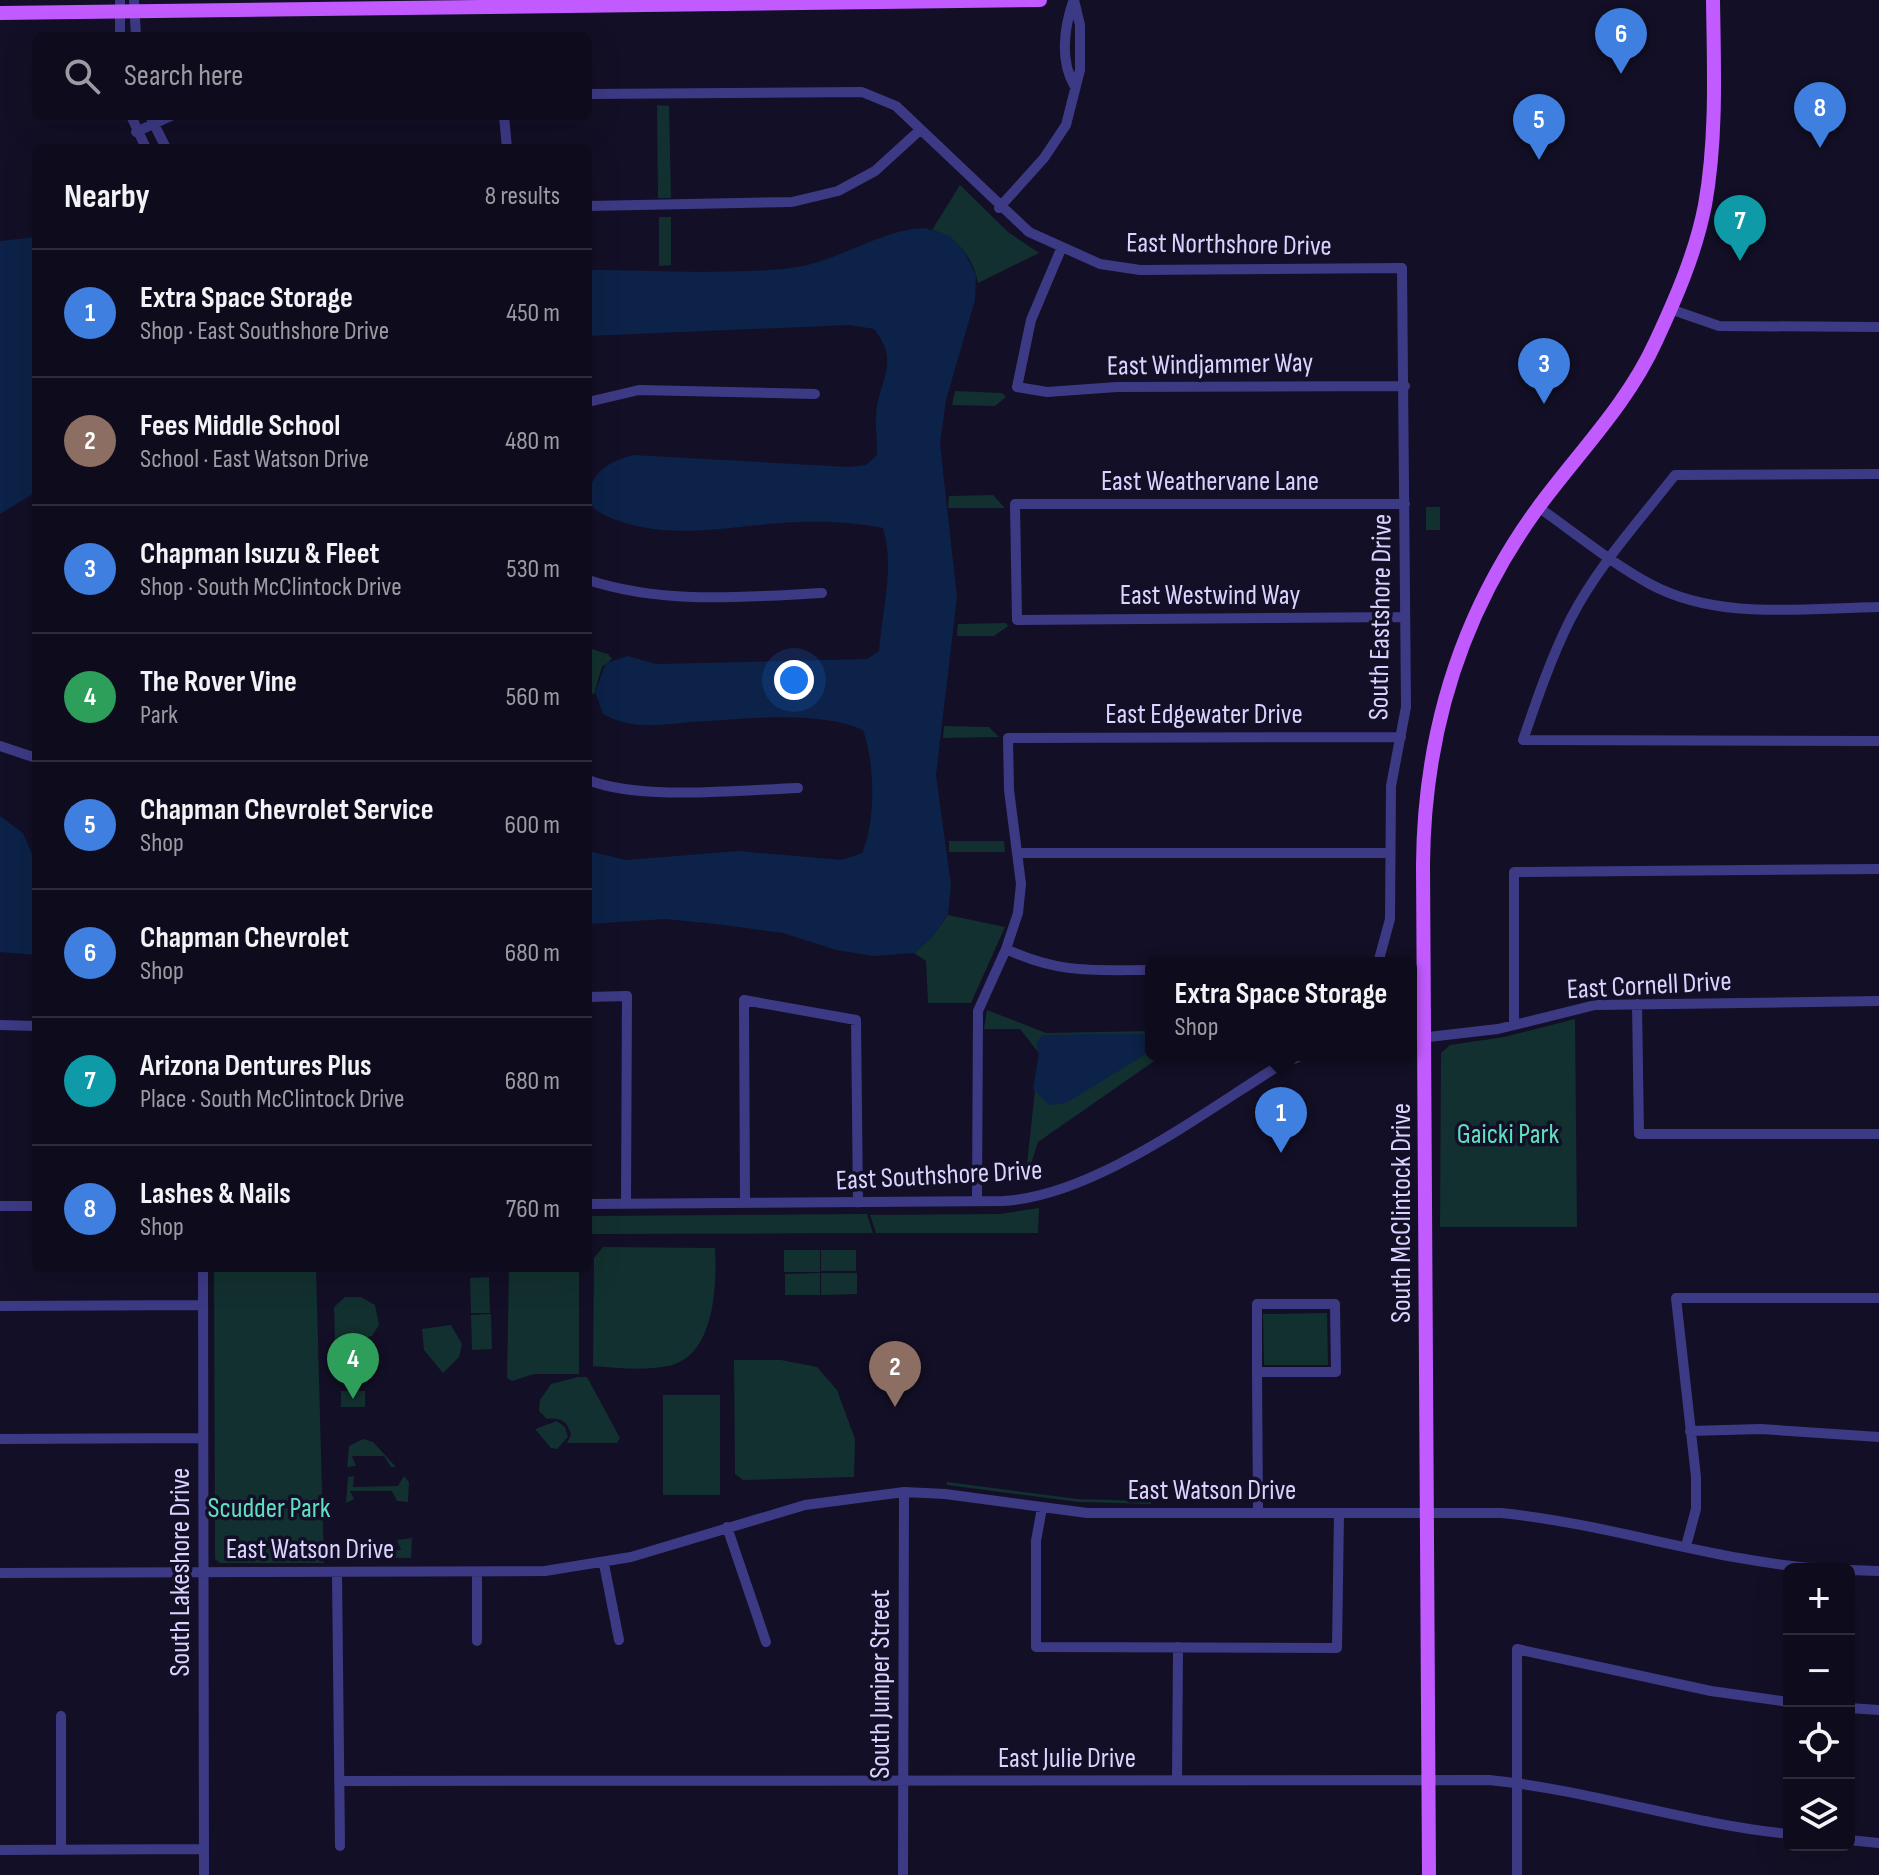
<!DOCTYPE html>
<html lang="en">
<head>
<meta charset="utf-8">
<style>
	:root { --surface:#0e0b1c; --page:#171425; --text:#f1f3f6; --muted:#9b9ba3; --line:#2e2b3b; --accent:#00e5ff }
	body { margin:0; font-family:"Sofia Sans Condensed",sans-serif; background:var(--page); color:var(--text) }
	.controls { position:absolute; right:24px; bottom:24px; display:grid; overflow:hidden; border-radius:12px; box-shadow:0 8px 32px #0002 }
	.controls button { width:72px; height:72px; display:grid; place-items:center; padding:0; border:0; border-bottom:2px solid var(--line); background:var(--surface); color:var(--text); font:40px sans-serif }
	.you { position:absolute; left:794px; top:680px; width:28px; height:28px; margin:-20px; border:6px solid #fff; border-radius:50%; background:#1a73e8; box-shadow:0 0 0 12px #1a73e833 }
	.badge { display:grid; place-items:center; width:52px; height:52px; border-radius:50%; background:var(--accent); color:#fff; font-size:26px; font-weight:700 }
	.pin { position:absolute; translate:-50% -66px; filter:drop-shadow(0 2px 4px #0008) }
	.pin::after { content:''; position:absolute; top:42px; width:28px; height:24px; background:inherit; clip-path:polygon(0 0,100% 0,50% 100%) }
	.popup { position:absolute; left:1145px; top:957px; width:272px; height:104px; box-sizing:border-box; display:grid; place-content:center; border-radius:12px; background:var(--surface); filter:drop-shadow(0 2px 6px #0005); font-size:26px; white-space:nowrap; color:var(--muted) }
	.popup b { font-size:30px; color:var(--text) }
	.popup::after { content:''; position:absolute; left:50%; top:100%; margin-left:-16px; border:16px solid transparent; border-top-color:var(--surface) }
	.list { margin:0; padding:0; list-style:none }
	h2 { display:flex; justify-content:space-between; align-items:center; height:104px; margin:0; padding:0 32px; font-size:34px }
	h2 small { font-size:26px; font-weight:400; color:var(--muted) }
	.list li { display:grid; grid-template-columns:52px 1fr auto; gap:24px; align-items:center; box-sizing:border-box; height:128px; padding:0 32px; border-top:2px solid var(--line) }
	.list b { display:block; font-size:30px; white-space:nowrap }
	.list p { margin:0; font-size:26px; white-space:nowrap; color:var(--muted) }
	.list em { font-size:26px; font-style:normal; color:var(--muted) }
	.icon { flex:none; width:44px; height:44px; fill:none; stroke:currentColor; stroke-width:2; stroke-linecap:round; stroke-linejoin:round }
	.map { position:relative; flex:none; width:1879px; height:1875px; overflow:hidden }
	.search { position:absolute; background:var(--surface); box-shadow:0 8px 32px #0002; left:32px; top:32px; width:560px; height:88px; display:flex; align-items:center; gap:20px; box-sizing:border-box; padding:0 28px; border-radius:12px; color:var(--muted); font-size:30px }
	.panel { position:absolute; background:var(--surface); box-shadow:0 8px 32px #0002; left:32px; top:144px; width:560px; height:1128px; border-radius:12px }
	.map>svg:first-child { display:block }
	.green { fill:#12302f }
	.water { fill:#0c2248 }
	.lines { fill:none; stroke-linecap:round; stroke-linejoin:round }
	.minor { stroke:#3d3a85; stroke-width:10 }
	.major { stroke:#c25bff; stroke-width:14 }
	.labels { text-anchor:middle; stroke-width:7; stroke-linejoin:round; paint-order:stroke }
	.street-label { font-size:28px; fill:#d9d4ff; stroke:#130f26 }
	.park-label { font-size:28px; fill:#5fe0c0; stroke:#130f26 }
</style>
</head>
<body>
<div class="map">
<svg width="1879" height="1875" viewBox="0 0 1879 1875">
	<rect width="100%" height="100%" fill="#130f26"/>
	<path class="green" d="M657 105 669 106 671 198H658Z
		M960 185 1008 232 1039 253 978 283C973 257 957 237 932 230Z
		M659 217H671V265L659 266Z
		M955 391 1002 393 1006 397 995 406 952 405Z
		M993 495 1005 508H948L949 496Z
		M1426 507H1440V530H1426Z
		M1006 623 1008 626 994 636H957L958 624Z
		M588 648 608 654 612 659 602 667 594 694 588 693Z
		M944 726 989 727 999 737 943 738Z
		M949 841H1004L1005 852H949Z
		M948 915 1005 927 971 1003H928L926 961 914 953 932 937Z
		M987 1010 1046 1033 1151 1031V1055H1163L1038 1142 1025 1183 1039 1053 1020 1029H984Z
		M1575 1019 1577 1227H1440L1441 1053 1450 1045 1504 1037Z
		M1039 1208 1038 1233H876L870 1215 1000 1214Z
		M867 1214 873 1233 588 1234V1216Z
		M603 1247 715 1248C717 1285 715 1357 668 1366 643 1371 617 1368 593 1366L594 1258Z
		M784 1250H820V1272H784Z
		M821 1250H856V1271H821Z
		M214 1268H316L324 1563H220L215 1559Z
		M509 1268H579V1374H534L512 1381 507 1378Z
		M820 1273V1295H785V1274Z
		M821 1273H857V1294L821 1295Z
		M489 1277 490 1313H471L470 1278Z
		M345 1297H361L375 1305 379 1325 372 1336 338 1345 335 1341 334 1307Z
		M1327 1313 1328 1365H1264L1263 1314Z
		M491 1314 492 1349 472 1350 471 1315Z
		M451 1325 462 1344 459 1357 443 1373 424 1350 422 1329Z
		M734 1360H781L817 1367 837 1390 855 1439 854 1477 743 1480 735 1474Z
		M578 1377H587L620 1438 617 1443H567L571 1435C568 1422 561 1417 547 1419L539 1411 540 1400 551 1384Z
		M341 1391H365V1407H341Z
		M663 1395H720V1495H663Z
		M557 1421 565 1427 568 1437 557 1449 551 1448 535 1429Z
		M363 1439 373 1442 396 1467H391L384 1456H352L356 1466 347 1467 349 1446Z
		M404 1476 409 1482 408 1502 397 1501 392 1491H350L354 1499 346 1503 348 1477 354 1476 353 1487 398 1486Z
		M947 1482 1077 1499 1151 1501V1504L1079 1502 947 1485Z
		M412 1538 411 1558 347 1557 348 1539 357 1541 362 1550H401L397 1540Z"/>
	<path class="water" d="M925 228 950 236 964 251 976 275 975 300 946 400 940 444 957 597 936 775 951 885 948 915 932 937 914 953 874 956 836 950 783 933 724 925 666 919 588 924V851L626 860 738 851 842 860 862 853C876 820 875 764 863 730 818 710 742 719 692 722 661 725 631 730 603 714L595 692 606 663 628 656 656 664 867 659 879 651C882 611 895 567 883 528 858 523 829 521 803 522 735 523 669 545 604 515 589 508 585 495 593 481 602 465 616 460 633 455L849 467 866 465 877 455C878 442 875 430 876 417 877 381 902 364 874 329L850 325 588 336V270C652 270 729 275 791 268 839 262 878 230 925 228Z
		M36 237V492L0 514V241Z
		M0 816 23 833 34 859 36 955 0 952Z
		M1102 1034H1151V1051L1066 1103 1049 1105 1033 1089 1039 1053 1036 1044 1042 1035Z"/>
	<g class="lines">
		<path class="minor" d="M120 0V36
			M134 0 136 36
			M1073 2C1064 28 1060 61 1074 85
			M588 94 862 92 896 106 1029 232 1100 264 1140 270 1402 268 1406 707 1391 786 1390 919 1378 963
			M131 116 146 148
			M150 116 166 148
			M504 116 507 148
			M136 132 171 116
			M588 206 792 202 838 191 875 171 920 130
			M999 208 1044 158 1066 125 1080 70V25L1074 0
			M1061 249 1031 320 1017 387 1047 392 1117 387 1405 386
			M1670 309 1719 326 1879 327
			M588 402 639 390 815 394
			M1879 474 1675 475C1639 521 1597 567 1570 620 1551 658 1537 699 1523 740L1879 741
			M1405 504H1015L1017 620 1405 617
			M1538 507C1575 533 1610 562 1650 584 1718 621 1804 608 1879 607
			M588 580C665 605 743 597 822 593
			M0 746 36 758
			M588 780C641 801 739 790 798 788
			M1018 853H1389
			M1006 949C1059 974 1093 970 1151 970
			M588 997 627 996 626 1204
			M1637 1004 1639 1134H1879
			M1514 1024V872L1879 869
			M0 1025 36 1026
			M1411 1039 1498 1029 1595 1005 1879 1001
			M977 1201 978 1011 1006 949 1018 913 1021 884 1009 790 1008 738 1401 737
			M745 1203 744 1000 856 1020 858 1203
			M588 1204 1003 1201C1094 1196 1202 1113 1280 1065L1303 1055
			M0 1206H36
			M203 1268 204 1875
			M1257 1304H1335L1336 1372H1257Z
			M0 1306 201 1305
			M1257 1372 1258 1513
			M1690 1431 1761 1429 1879 1437
			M0 1439 202 1438
			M1042 1508 1036 1541V1647L1337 1648 1339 1513
			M727 1527 766 1642
			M1686 1546 1696 1509V1477L1676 1298H1879
			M604 1564 619 1640
			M1849 1570 1879 1571
			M0 1573 545 1571 631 1557 805 1505 904 1492 945 1494 1087 1513H1501C1611 1524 1716 1562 1825 1569
			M337 1573 340 1846
			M477 1573V1641
			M1849 1708 1879 1710
			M61 1716V1850
			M1177 1780 1178 1647
			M339 1781 1489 1780C1591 1790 1688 1824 1789 1834
			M1849 1840 1879 1843
			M0 1850 204 1849
			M903 1875 904 1492
			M1517 1875V1649L1711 1691 1789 1702"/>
		<path class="major" d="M0 13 1040 0
			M1429 1875 1423 865C1424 735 1461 614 1537 509 1578 453 1627 405 1656 341 1676 298 1696 252 1705 205 1717 138 1714 68 1713 0"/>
	</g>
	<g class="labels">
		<g class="street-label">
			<text transform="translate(1229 243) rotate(1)" y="10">East Northshore Drive</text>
			<text transform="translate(1210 363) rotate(-1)" y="10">East Windjammer Way</text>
			<text x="1210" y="490">East Weathervane Lane</text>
			<text x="1210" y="604">East Westwind Way</text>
			<text transform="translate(1379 617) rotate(-89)" y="10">South Eastshore Drive</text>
			<text x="1204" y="723">East Edgewater Drive</text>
			<text transform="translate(1649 984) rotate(-3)" y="10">East Cornell Drive</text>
			<text transform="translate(939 1174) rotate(-3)" y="10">East Southshore Drive</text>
			<text transform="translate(1400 1213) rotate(-90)" y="10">South McClintock Drive</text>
			<text x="1212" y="1499">East Watson Drive</text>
			<text x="310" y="1558">East Watson Drive</text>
			<text transform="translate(179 1572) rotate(-90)" y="10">South Lakeshore Drive</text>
			<text transform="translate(879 1684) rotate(-90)" y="10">South Juniper Street</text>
			<text x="1067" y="1767">East Julie Drive</text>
		</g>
		<g class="park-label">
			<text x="1508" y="1143">Gaicki Park</text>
			<text x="269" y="1517">Scudder Park</text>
		</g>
	</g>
</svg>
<div class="controls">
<button>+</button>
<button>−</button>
<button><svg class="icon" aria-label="locate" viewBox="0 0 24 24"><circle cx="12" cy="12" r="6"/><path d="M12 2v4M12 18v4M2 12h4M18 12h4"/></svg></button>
<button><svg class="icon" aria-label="layers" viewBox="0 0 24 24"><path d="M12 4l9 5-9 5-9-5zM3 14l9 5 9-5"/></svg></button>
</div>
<div class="you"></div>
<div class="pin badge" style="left:1281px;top:1153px;background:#3f7fe0">1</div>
<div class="popup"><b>Extra Space Storage</b>Shop</div>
<div class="pin badge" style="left:895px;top:1407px;background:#8d6e63">2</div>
<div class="pin badge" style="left:1544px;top:404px;background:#3f7fe0">3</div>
<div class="pin badge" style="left:353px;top:1399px;background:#2e9e5b">4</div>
<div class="pin badge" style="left:1539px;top:160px;background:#3f7fe0">5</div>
<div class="pin badge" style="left:1621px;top:74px;background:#3f7fe0">6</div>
<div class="pin badge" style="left:1740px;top:261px;background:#0f9aa8">7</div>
<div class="pin badge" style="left:1820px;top:148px;background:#3f7fe0">8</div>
<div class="search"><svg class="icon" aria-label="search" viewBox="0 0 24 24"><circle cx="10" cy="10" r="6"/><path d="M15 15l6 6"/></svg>Search here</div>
<section class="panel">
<h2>Nearby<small>8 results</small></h2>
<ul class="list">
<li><span class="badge" style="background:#3f7fe0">1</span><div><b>Extra Space Storage</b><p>Shop · East Southshore Drive</p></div><em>450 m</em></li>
<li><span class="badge" style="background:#8d6e63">2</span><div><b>Fees Middle School</b><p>School · East Watson Drive</p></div><em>480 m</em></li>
<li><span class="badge" style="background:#3f7fe0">3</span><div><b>Chapman Isuzu &amp; Fleet</b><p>Shop · South McClintock Drive</p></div><em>530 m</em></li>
<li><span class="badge" style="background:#2e9e5b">4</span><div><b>The Rover Vine</b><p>Park</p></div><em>560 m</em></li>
<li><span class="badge" style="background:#3f7fe0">5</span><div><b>Chapman Chevrolet Service</b><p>Shop</p></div><em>600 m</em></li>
<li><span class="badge" style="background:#3f7fe0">6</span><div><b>Chapman Chevrolet</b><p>Shop</p></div><em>680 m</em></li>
<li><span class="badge" style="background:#0f9aa8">7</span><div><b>Arizona Dentures Plus</b><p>Place · South McClintock Drive</p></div><em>680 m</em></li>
<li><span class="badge" style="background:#3f7fe0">8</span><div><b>Lashes &amp; Nails</b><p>Shop</p></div><em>760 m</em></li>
</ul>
</section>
</div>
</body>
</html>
